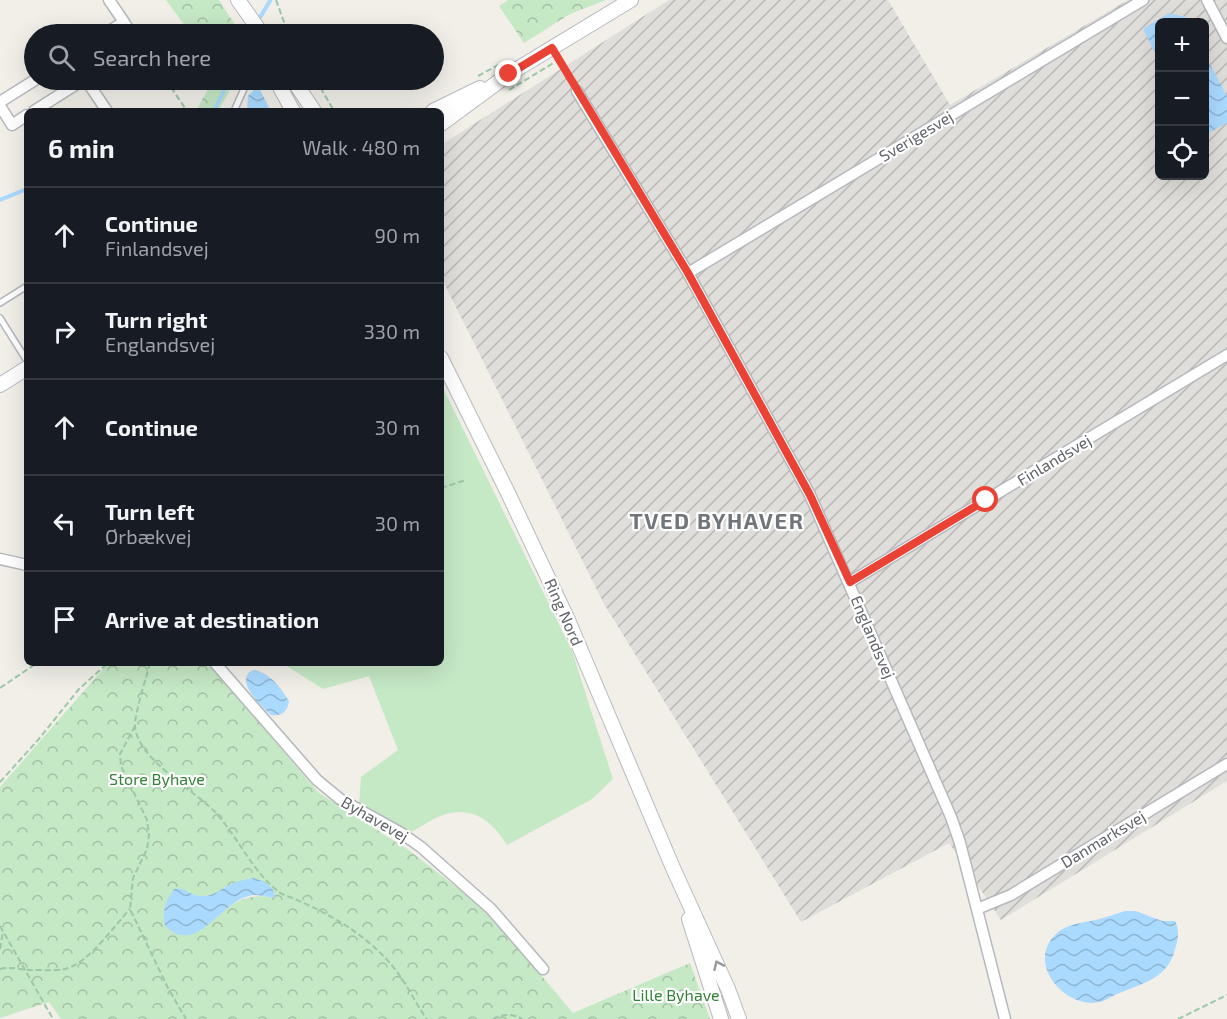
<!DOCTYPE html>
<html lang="en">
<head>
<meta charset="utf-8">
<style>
	:root { --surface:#171b24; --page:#242831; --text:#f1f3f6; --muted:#9ea1a6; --line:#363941 }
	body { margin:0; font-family:"Exo 2",sans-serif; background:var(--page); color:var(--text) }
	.controls { position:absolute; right:18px; top:18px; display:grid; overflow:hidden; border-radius:9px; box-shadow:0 6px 24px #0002 }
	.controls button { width:54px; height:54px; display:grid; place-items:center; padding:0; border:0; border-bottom:2px solid var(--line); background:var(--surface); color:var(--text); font:30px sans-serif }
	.stop { position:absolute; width:18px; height:18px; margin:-14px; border:4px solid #ea4335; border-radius:50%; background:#fff }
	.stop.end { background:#ea4335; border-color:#fff; box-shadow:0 2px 6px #0008 }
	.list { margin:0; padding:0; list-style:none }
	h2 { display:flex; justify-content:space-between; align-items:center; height:78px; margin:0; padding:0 24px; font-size:26px }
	h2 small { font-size:20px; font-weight:400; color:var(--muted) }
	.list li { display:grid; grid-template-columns:39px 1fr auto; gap:18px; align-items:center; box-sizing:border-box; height:96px; padding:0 24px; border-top:2px solid var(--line) }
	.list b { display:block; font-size:22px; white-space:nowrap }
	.list p { margin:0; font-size:20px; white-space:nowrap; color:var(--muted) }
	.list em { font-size:20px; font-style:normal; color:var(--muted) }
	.icon { flex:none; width:33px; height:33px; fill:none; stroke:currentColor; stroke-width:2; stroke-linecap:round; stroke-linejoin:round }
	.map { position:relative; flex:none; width:1227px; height:1019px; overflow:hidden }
	.search { position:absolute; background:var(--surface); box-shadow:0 6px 24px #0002; left:24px; top:24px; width:420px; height:66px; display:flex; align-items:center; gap:15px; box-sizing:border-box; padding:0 21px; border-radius:33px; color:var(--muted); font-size:22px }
	.panel { position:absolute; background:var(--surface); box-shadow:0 6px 24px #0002; left:24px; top:108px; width:420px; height:558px; border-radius:9px }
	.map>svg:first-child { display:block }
	.industrial { fill:url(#industrial-furrows); fill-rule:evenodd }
	.green { fill:#c5e8c5 }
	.forest { fill:url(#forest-crowns); fill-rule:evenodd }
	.water { fill:url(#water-waves) }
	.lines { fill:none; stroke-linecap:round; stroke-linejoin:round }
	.stream { stroke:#aadaff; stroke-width:4 }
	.lane-casing { stroke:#b5b8bc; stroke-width:8 }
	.street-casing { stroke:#b5b8bc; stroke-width:13 }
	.secondary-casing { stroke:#b6babf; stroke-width:16 }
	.path { stroke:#9cc7a9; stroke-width:2; stroke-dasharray:6 3; stroke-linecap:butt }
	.lane { stroke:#fff; stroke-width:5 }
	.street { stroke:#fff; stroke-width:10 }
	.secondary { stroke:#fff; stroke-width:14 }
	.oneway { stroke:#979a9d }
	.route { stroke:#ea4335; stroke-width:8 }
	.labels { text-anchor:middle; stroke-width:4.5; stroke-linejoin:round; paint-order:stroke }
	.street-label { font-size:16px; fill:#5f6368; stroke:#fff }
	.park-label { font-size:16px; fill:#348238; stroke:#fff }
	.district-label { font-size:22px; font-weight:bold; letter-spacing:1.5px; fill:#70757a; stroke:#fff }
</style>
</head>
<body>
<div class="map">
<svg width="1227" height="1019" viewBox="0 0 1227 1019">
	<defs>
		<pattern id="industrial-furrows" width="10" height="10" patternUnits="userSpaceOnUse" patternTransform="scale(1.5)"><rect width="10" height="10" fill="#e0deda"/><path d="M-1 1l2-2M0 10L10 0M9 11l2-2" fill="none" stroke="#b9b8b5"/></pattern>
		<pattern id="forest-crowns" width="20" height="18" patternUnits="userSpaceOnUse" patternTransform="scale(1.5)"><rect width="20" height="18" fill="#c5e8c5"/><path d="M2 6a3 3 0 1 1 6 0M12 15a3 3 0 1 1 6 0" fill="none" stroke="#a3c0a4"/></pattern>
		<pattern id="water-waves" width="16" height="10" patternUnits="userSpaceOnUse" patternTransform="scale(1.5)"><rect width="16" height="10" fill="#aadaff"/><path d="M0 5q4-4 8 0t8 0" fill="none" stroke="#8eb4d2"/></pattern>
	</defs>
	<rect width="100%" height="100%" fill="#f1efe8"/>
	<path class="industrial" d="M669 0H888L950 105 1128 0H1227V781L1001 920 949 843 801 922 604 604 441 277V145ZM1160 22H1204V176H1160Z"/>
	<path class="green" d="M441 384 572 651 613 779 592 799 507 845C494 824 477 808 450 813 437 815 423 826 411 832L359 805 361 777 398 750 369 676 323 689 282 663H441Z"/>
	<path class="forest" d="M166 0H219L241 34H191Z
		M508 0H606L570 14 524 43 499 6Z
		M213 80H234L233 85 218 111H196Z
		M102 663H207L319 793 410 851 488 912 573 1013 690 963 710 1019H61L49 1002 0 1018V787L104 668ZM233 883 273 898C241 890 223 911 200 931L198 897 219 893Z"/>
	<path class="water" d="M1169 13 1186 17 1189 22H1160L1159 60 1143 29Z
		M1204 53 1227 96V123L1205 135Z
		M255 89 260 90 271 111H247L248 96Z
		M253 670C270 672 281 688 289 701 288 711 281 717 271 715 261 706 233 680 253 670Z
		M253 878C263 880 273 885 275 896L273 898C267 897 260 895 254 895 220 898 199 958 165 926 162 912 165 901 174 889 185 886 191 897 202 896 215 896 222 888 233 883 239 881 247 879 253 878Z
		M1125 911H1136L1162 921H1175C1180 931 1178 940 1175 949 1167 983 1135 984 1109 998 1077 1019 1021 968 1056 934 1068 922 1088 923 1103 918 1111 916 1118 913 1125 911Z"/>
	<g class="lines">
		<path class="stream" d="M259 19 270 1
			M214 111 229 80
			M0 200 27 189"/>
		<defs>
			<path id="lane" d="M234 111 248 80
				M0 303 27 286
				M0 318 27 361"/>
			<path id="street" d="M1207 0 1227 38
				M124 22 131 34
				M104 34 124 22 109 0
				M86 80 107 111
				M577 91 688 273 810 495 951 817 960 843 1005 1019
				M0 102 35 80
				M0 106 12 125 27 115
				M34 111 83 80
				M688 273 1143 0
				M0 559 27 565
				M850 582 1227 355
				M215 663 317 780 340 799 401 833 421 847 491 909 543 969
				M977 909 1011 895 1227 764"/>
			<path id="secondary" d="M238 0 262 34
				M276 80 293 111
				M293 80 314 111
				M433 111 480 88
				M441 124 509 74 631 0
				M441 358 508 493 568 620 673 868 728 989 739 1019
				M0 385 27 368
				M689 919 721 1019"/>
		</defs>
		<use href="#lane" class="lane-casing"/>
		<use href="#street" class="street-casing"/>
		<use href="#secondary" class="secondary-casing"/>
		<path class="path" d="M276 0 284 22 291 34
			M558 57 572 80
			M478 76 500 64
			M166 80 187 111
			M316 80 334 111
			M509 90 555 62
			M441 488 466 480
			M150 663C147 675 134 716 135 726 137 759 194 790 215 812 239 838 253 874 282 894 327 911 375 938 402 979 411 992 417 1006 427 1019
			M0 688 37 663
			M135 726 120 754 121 766 147 820 149 834 147 849 133 878 130 909 168 988 186 1019
			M0 782 38 740 79 689 108 663
			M0 926 53 1019
			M0 949 3 931
			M0 969C13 966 24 971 37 970 46 970 56 971 65 969 88 964 114 926 130 909
			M493 1019C502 1014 513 1013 522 1019
			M1178 1019 1227 995"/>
		<use href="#lane" class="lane"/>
		<use href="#street" class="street"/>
		<use href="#secondary" class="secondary"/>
	</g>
	<defs><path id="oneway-chevron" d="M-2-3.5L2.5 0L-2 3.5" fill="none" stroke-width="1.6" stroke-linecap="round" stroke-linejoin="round" transform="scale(1.5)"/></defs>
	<use class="oneway" href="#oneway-chevron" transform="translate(718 965) rotate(-114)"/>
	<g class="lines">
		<path class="route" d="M509 74 552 48 688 273 810 495 850 582 986 500"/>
	</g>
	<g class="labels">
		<g class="street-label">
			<text transform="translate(916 136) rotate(-31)" y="6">Sverigesvej</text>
			<text transform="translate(1054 460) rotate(-31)" y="6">Finlandsvej</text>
			<text transform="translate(564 612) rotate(66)" y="6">Ring Nord</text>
			<text transform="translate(873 637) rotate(67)" y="6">Englandsvej</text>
			<text transform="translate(375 819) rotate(30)" y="6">Byhavevej</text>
			<text transform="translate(1103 839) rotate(-31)" y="6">Danmarksvej</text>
		</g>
		<g class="park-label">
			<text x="157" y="785">Store Byhave</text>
			<text x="676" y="1001">Lille Byhave</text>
		</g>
		<g class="district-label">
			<text x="717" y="529">TVED BYHAVER</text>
		</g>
	</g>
</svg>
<div class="controls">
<button>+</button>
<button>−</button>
<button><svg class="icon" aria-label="locate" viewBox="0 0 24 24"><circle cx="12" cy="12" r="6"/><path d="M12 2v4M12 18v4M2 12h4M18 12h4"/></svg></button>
</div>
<div class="stop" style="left:986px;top:500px"></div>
<div class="stop end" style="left:509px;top:74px"></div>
<div class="search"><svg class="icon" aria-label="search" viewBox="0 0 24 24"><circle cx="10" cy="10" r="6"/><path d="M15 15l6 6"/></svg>Search here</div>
<section class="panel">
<h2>6 min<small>Walk · 480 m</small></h2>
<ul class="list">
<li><svg class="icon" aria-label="ahead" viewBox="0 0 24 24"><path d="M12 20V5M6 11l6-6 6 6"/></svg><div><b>Continue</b><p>Finlandsvej</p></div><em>90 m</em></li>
<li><svg class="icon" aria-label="right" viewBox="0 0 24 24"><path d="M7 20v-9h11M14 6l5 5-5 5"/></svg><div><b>Turn right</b><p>Englandsvej</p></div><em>330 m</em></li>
<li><svg class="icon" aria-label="ahead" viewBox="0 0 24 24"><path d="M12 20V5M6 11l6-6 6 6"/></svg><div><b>Continue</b></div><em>30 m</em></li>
<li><svg class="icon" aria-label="left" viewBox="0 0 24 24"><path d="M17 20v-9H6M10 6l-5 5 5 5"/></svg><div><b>Turn left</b><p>Ørbækvej</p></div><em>30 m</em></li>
<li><svg class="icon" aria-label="arrive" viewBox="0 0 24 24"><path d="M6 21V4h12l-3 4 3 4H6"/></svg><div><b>Arrive at destination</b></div></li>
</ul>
</section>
</div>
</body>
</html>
